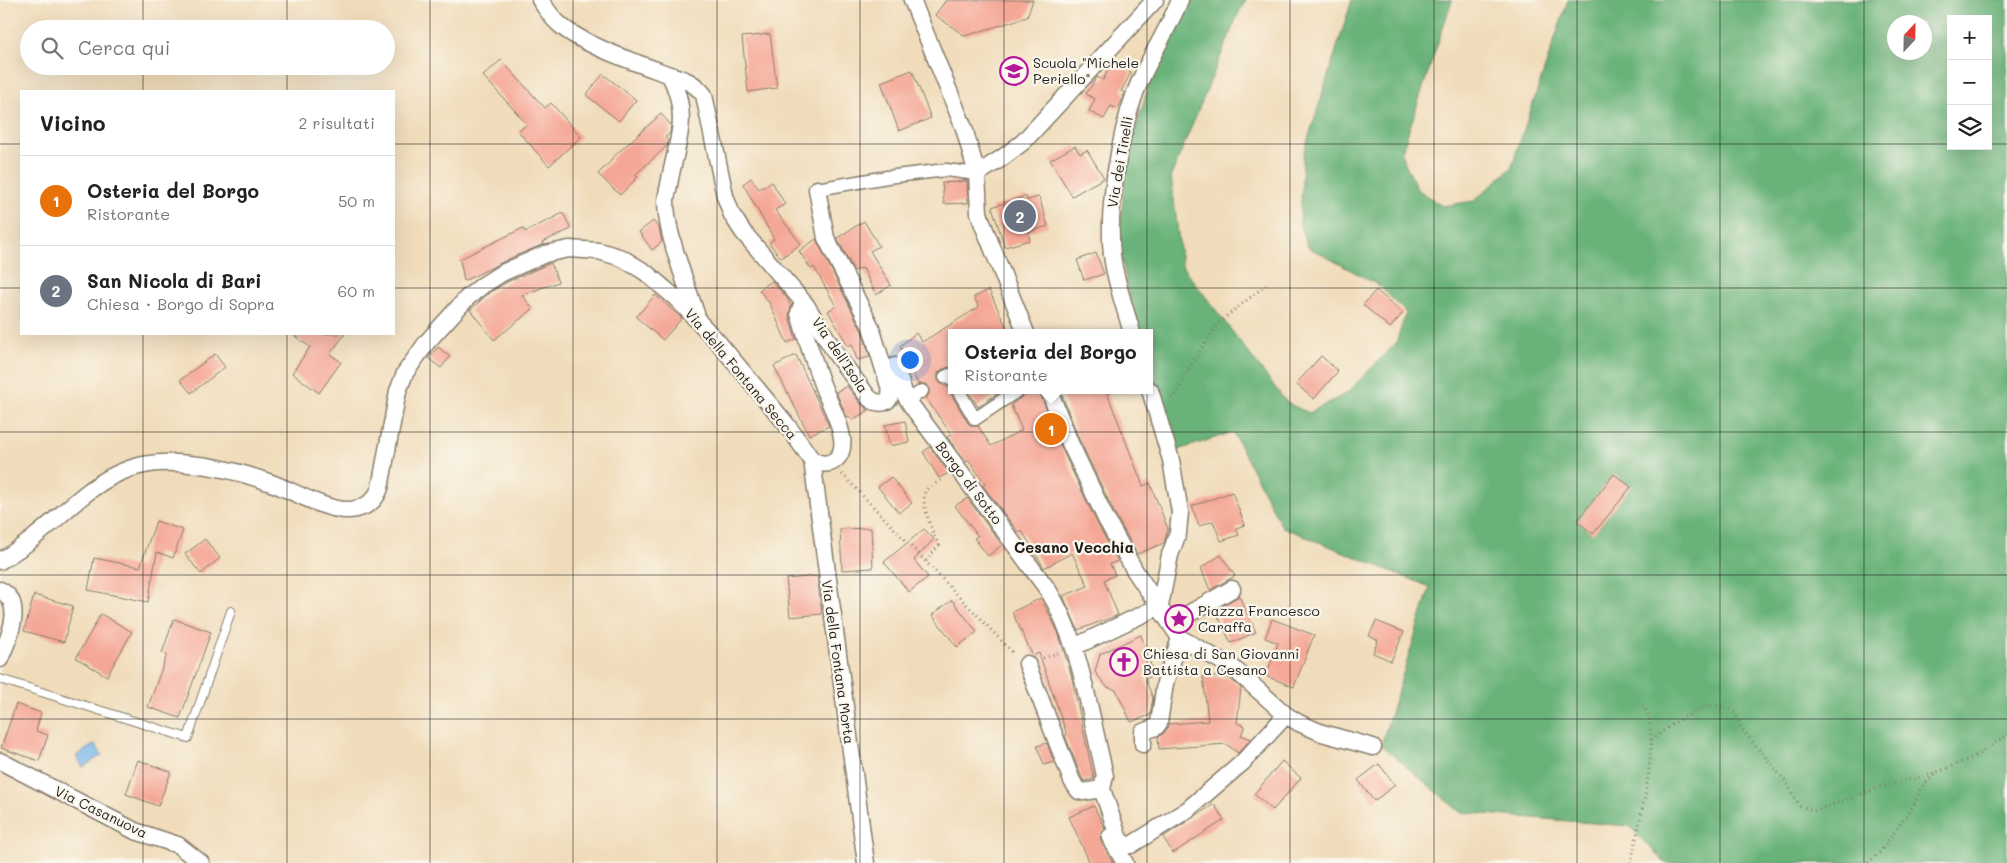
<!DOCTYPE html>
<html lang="it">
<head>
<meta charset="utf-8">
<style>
	:root { --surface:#fff; --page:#f6f6f6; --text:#222; --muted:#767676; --line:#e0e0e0; --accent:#7c3aed }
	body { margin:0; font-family:Mali,sans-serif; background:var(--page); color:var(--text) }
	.controls { position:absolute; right:15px; top:15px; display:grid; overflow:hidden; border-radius:0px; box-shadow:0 5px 20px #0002 }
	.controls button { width:45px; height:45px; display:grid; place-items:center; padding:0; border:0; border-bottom:1px solid var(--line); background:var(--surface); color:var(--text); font:25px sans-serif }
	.compass { position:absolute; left:1887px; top:15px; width:45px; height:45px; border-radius:50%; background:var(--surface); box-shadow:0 5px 20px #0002; rotate:22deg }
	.you { position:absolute; left:909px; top:359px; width:18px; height:18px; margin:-12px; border:4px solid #fff; border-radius:50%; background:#1a73e8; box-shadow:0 0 0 8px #1a73e833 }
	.badge { display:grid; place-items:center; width:32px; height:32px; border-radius:50%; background:var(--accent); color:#fff; font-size:16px; font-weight:700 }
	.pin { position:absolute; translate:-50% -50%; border:2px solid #fff; box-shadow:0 1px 5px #0006 }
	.popup { position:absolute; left:948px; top:329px; width:205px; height:65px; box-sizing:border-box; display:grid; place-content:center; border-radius:0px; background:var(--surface); filter:drop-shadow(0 1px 4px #0005); font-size:16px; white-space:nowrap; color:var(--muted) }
	.popup b { font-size:19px; color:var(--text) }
	.popup::after { content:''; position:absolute; left:50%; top:100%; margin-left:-10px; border:10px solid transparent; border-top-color:var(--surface) }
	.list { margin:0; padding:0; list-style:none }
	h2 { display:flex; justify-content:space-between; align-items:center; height:65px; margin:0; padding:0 20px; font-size:21px }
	h2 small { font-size:16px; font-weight:400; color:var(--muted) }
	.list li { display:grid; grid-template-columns:32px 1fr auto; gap:15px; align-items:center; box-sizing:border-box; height:90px; padding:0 20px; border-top:1px solid var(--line) }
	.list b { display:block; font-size:19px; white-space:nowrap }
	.list p { margin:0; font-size:16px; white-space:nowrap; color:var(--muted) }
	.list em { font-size:16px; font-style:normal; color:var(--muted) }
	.icon { flex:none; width:28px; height:28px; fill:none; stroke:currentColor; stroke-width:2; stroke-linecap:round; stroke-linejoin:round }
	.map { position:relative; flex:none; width:2007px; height:863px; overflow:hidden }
	.search { position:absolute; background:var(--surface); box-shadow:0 5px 20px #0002; left:20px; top:20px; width:375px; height:55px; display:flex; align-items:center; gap:12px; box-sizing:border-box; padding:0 18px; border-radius:28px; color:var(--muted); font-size:19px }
	.panel { position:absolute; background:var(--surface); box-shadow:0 5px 20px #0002; left:20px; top:90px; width:375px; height:245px; border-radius:0px }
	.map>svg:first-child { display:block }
	.forest { fill:#69b279; stroke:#42674a; fill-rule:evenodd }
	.water { fill:#73b4e8; stroke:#486882 }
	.building { fill:#f5a796 }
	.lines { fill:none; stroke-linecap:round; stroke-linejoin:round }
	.service-casing { stroke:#867c6b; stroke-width:10 }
	.pedestrian-casing { stroke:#867c6b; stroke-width:15 }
	.minor-casing { stroke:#867c6b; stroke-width:19 }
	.path { stroke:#867c6b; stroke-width:3; stroke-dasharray:1 4; stroke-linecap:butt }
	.service { stroke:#fff; stroke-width:8 }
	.pedestrian { stroke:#fff; stroke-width:12 }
	.minor { stroke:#fff; stroke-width:16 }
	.grid { fill:none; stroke:#1c1c1c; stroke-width:1; stroke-opacity:0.55 }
	.labels { text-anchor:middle; stroke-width:4.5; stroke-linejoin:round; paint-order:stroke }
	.poi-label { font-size:14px; fill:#1c1c1c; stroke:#fbf7ec; text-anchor:start }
	.street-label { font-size:14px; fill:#1c1c1c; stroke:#fbf7ec }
	.neighbourhood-label { font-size:15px; font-weight:bold; fill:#1c1c1c; stroke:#fbf7ec }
</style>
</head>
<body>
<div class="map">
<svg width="2007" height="863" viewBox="0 0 2007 863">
	<rect width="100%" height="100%" fill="#fbf7ec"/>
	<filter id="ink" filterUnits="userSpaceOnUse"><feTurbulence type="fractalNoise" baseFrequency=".02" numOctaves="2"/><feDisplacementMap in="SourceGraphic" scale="10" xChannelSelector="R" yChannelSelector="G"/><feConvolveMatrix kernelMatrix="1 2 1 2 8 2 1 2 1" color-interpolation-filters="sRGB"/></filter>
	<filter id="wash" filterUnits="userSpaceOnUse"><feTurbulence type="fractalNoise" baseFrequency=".0096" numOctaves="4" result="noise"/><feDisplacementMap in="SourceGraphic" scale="20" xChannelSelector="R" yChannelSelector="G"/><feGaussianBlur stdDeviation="1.12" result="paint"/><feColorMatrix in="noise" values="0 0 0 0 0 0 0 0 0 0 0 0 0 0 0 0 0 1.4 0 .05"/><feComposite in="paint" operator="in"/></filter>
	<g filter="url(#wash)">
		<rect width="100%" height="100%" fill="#f0dcba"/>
		<path class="forest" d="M1188 0H1246L1239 12 1171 176 1182 266 1287 403 1309 413 1347 393 1396 343 1406 313 1380 286 1308 247 1300 225 1303 155 1352 0H1452L1401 154 1417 189 1442 206 1474 201 1511 168 1568 0H2007V863H1665L1629 826 1460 812 1381 745 1430 587 1282 527 1233 432 1175 451 1150 365V333H1140L1128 293 1119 241 1126 163 1154 67ZM1951 19H1988V146H1951ZM1894 22H1924V52H1894Z"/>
		<path class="water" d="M95 744 102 755 83 767 76 756Z"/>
		<g id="blocks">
			<path class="building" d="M946 0H1033L1027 17 965 36 935 15Z
				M770 34 777 88 748 92 742 37Z
				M501 60 545 108 551 103 581 137 549 166 518 131 527 124 483 76Z
				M1112 62 1131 72 1121 91 1125 93 1118 109 1111 106 1104 119 1089 111 1095 99 1086 94 1097 77 1103 80Z
				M912 70 931 118 899 131 881 82Z
				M603 74 636 100 619 121 586 95Z
				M661 114 671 125 670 133 665 137 668 141 667 146 635 175 638 177 620 195 598 174 612 160 611 159Z
				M1075 146 1080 154 1087 150 1104 178 1072 196 1050 160Z
				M751 178 759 189 772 182 785 204 775 210 801 244 781 258 769 243 774 239 743 184Z
				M967 181 968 203 944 204 942 183Z
				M1026 196 1027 200 1039 197 1048 226 1028 232 1030 240 1005 247 992 207Z
				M563 213 571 229 543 242 544 244 515 256 517 255 464 281 460 259 523 228 525 232Z
				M653 221 659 228 662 242 652 250 639 232Z
				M864 221 879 246 870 251 891 285 876 295 863 268 854 271 837 238Z
				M816 239 862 331 870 357 857 360 852 344 848 346 828 311 836 306 814 267 811 269 799 251Z
				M1096 253 1104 274 1084 280 1077 260Z
				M551 263 558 282 522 295 533 309 494 340 470 310 489 293 507 282Z
				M772 281 787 298 791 307 789 316 796 339 787 343 770 304 759 290Z
				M989 290 1009 333H952V368L949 367 941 370 938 373V380L941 384 950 388 951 394 968 423 972 426H978L991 446 1022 430 1011 405 1023 396 1026 390H1039L1061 447 1097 523 1118 561 1110 564 1115 575 1104 580 1118 615 1078 630 1063 596 1088 586 1072 553 1044 568 1022 531 1019 533 983 486 985 484 969 460 966 462 947 437 951 434 926 398 929 394V387L925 384H918L900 346 916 333 922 342 979 307 974 297Z
				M1376 290 1403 313 1390 328 1363 305Z
				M655 295 682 318 663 340 636 317Z
				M292 334H345L330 354 341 362 319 393 292 373 310 347Z
				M438 347 450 357 441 368 428 358Z
				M215 354 225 367 191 393 180 380Z
				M796 355 829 426 809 435 774 366Z
				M1321 356 1338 371 1314 399 1296 384Z
				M847 386 861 404 869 410 852 420 849 416 847 417 836 392Z
				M968 390H1003L978 407Z
				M1060 390H1106L1143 486 1150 483 1168 529 1164 543 1137 554 1115 514 1079 439Z
				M905 421 909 442 890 446 885 425Z
				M930 447 949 473 939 478 923 452Z
				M1614 474 1631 487 1593 534 1577 521Z
				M891 477 912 503 899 513 878 487Z
				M1232 492 1245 525 1236 528 1239 535 1221 541 1213 521 1199 526 1192 506Z
				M967 498 1002 545 988 556 974 538 978 536 955 506Z
				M156 521 183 530 173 558 157 552 148 602 88 590 94 558 140 567Z
				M871 528 873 568 842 570 840 529Z
				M924 529 934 539 914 560 928 577 909 592 884 562Z
				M205 539 220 558 201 574 185 554Z
				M1221 555 1235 576 1210 590 1201 568Z
				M817 576 822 614 790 617 786 579Z
				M34 595 73 606 64 642 24 631Z
				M1239 596 1256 632 1231 643 1215 610Z
				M1041 598 1058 632 1071 674 1094 779 1084 781 1082 778 1065 736 1067 735 1039 653 1033 656 1012 612Z
				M952 600 977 632 957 647 932 615Z
				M101 614 132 632 107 676 76 658Z
				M174 619 211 632 180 718 148 707 167 654 162 653Z
				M1272 619 1314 635 1294 687 1266 676 1278 643 1265 638Z
				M1376 621 1404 632 1391 661 1373 653 1378 640 1369 636Z
				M1141 635 1154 675 1145 679 1153 698 1150 715 1131 722 1116 690 1107 687 1095 672 1100 654Z
				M1203 676 1229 678 1241 688 1237 723 1245 726 1241 735 1251 739 1238 753 1226 744 1159 749 1158 737 1164 733 1169 724 1208 721Z
				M16 704 41 713 36 731 48 735 39 761 1 748Z
				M1047 743 1054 762 1044 765 1037 746Z
				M138 760 171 772 158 806 126 794Z
				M1282 761 1301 778 1273 810 1254 794Z
				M1379 764 1395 785 1374 801 1358 780Z
				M1214 804 1224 820 1173 853 1163 837Z
				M1094 806 1105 829 1100 837 1101 842 1113 863H1090L1069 817Z"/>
		</g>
	</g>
	<g filter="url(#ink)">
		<use href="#blocks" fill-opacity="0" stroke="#867c6b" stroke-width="1"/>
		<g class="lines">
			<defs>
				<path id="service" d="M0 679 188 738 231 611"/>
				<path id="pedestrian" d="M817 189 887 177 946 170 977 174
					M945 377 949 375 952 380
					M958 390 975 419 1018 390
					M908 400 922 391"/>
				<path id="minor" d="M540 0C546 8 551 17 559 24 582 45 640 64 670 75 690 116 678 138 670 179 669 187 666 195 666 202 666 235 687 284 697 317
					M912 0 964 128 977 174 979 213 982 222 1026 333
					M670 75C684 79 695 83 704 95L725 196 732 215 743 232 806 305
					M977 174 1002 158 1023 142 1155 0
					M1132 333C1125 307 1115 281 1112 255 1107 208 1119 138 1135 93 1147 61 1167 32 1180 0
					M895 366 905 395 911 405 1048 590C1078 638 1088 702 1101 758L1105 776 1102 789
					M1049 390 1070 443 1106 519 1135 571 1180 638 1232 667 1286 715 1299 723 1322 733 1373 747
					M1150 390 1171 460 1180 512 1178 533 1170 555 1160 606
					M812 460C830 470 845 458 842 438 840 421 829 402 823 387 814 362 806 338 799 313L801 307 806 305 838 357 869 398C875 403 883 405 889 399L891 393 871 327 826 238 817 189
					M0 561C13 553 26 545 37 535 66 512 93 481 129 469 148 462 170 462 189 464 219 466 247 474 274 484 295 492 327 511 349 510 364 509 375 502 380 488L398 391 405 373 427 342 468 297 483 285 502 273 545 254 569 249 599 251 622 258 645 272 678 300 718 342 787 425 812 460 866 863
					M0 590C26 603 8 640 0 659
					M1171 624 1232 589
					M1074 647 1160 606
					M1027 664 1072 781 1079 791 1083 792 1102 789
					M1143 744V732L1156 727 1159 723 1165 683 1180 638
					M0 761 135 831 178 845 201 863
					M1102 789 1119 839 1126 845H1131L1187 810 1242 763 1286 715
					M1110 837 1125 863"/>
			</defs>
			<use href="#service" class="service-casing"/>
			<use href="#pedestrian" class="pedestrian-casing"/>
			<use href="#minor" class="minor-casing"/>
			<path class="path" d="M1171 398 1175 396 1186 373 1218 323 1266 285
				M842 474 1014 654
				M926 561 939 545C933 534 919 501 926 490 930 486 939 482 943 479
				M1043 658 1058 653
				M1651 740 1674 723 1708 705 1727 707 1736 714 1742 729 1786 782 1800 806 1815 811 1878 788 1935 773 1976 756 2007 735
				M1631 863C1638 827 1660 746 1647 713 1646 710 1643 706 1641 703
				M1868 863 1880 852 1914 805 1920 790 1934 774"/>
			<use href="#service" class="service"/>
			<use href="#pedestrian" class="pedestrian"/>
			<use href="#minor" class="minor"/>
		</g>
	</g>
	<path class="grid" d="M143 0V29M287 0V29M430 0V863M573 0V863M717 0V863M860 0V863M1004 0V863M1147 0V863M1290 0V863M1434 0V863M1577 0V863M1720 0V863M1864 0V863M143 66V91M287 66V91M0 144H21M394 144H1951M1988 144H2007M0 288H21M394 288H2007M143 334V863M287 334V863M0 432H2007M0 575H2007M0 719H2007"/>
	<defs>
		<symbol id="school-ring" viewBox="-11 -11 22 22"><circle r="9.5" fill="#fbf7ec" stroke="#b5179e" stroke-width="1.5"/><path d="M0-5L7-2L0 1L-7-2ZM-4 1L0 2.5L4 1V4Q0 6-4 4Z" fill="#b5179e"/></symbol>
		<symbol id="sight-ring" viewBox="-11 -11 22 22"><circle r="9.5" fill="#fbf7ec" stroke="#b5179e" stroke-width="1.5"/><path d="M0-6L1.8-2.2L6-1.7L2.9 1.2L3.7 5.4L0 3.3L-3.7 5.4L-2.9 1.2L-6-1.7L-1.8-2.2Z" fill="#b5179e"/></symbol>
		<symbol id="church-ring" viewBox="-11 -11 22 22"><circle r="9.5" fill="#fbf7ec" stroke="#b5179e" stroke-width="1.5"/><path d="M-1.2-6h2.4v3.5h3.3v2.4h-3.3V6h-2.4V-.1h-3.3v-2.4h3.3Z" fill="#b5179e"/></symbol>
	</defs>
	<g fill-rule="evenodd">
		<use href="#school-ring" x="998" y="55" width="32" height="32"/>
		<use href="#sight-ring" x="1163" y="603" width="32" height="32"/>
		<use href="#church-ring" x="1108" y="646" width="32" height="32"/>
	</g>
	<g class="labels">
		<g class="poi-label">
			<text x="1033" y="68">Scuola "Michele<tspan x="1033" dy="16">Periello"</tspan></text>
			<text x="1198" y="616">Piazza Francesco<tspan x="1198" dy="16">Caraffa</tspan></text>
			<text x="1143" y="659">Chiesa di San Giovanni<tspan x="1143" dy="16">Battista a Cesano</tspan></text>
		</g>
		<g class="street-label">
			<text transform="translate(1120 162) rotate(-80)" y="5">Via dei Tinelli</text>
			<text transform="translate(840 355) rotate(56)" y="5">Via dell'Isola</text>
			<text transform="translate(741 374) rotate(50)" y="5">Via della Fontana Secca</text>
			<text transform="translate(969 483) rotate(53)" y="5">Borgo di Sotto</text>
			<text transform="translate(838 662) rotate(82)" y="5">Via della Fontana Morta</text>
			<text transform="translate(101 812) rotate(26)" y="5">Via Casanuova</text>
		</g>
		<g class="neighbourhood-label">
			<text x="1074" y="553">Cesano Vecchia</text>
		</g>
	</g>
</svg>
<div class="controls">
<button>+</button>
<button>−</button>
<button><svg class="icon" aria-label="layers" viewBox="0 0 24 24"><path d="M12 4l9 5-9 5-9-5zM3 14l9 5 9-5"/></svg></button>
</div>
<svg class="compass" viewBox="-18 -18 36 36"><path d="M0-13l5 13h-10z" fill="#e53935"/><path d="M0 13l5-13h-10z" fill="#767676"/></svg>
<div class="you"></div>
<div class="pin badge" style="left:1051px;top:429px;background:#e8710a">1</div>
<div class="popup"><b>Osteria del Borgo</b>Ristorante</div>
<div class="pin badge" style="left:1020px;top:216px;background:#6b7280">2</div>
<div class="search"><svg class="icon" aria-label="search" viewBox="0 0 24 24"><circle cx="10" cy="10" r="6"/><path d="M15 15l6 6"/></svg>Cerca qui</div>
<section class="panel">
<h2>Vicino<small>2 risultati</small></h2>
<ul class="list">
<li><span class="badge" style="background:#e8710a">1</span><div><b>Osteria del Borgo</b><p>Ristorante</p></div><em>50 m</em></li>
<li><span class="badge" style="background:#6b7280">2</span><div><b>San Nicola di Bari</b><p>Chiesa · Borgo di Sopra</p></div><em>60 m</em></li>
</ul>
</section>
</div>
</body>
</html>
